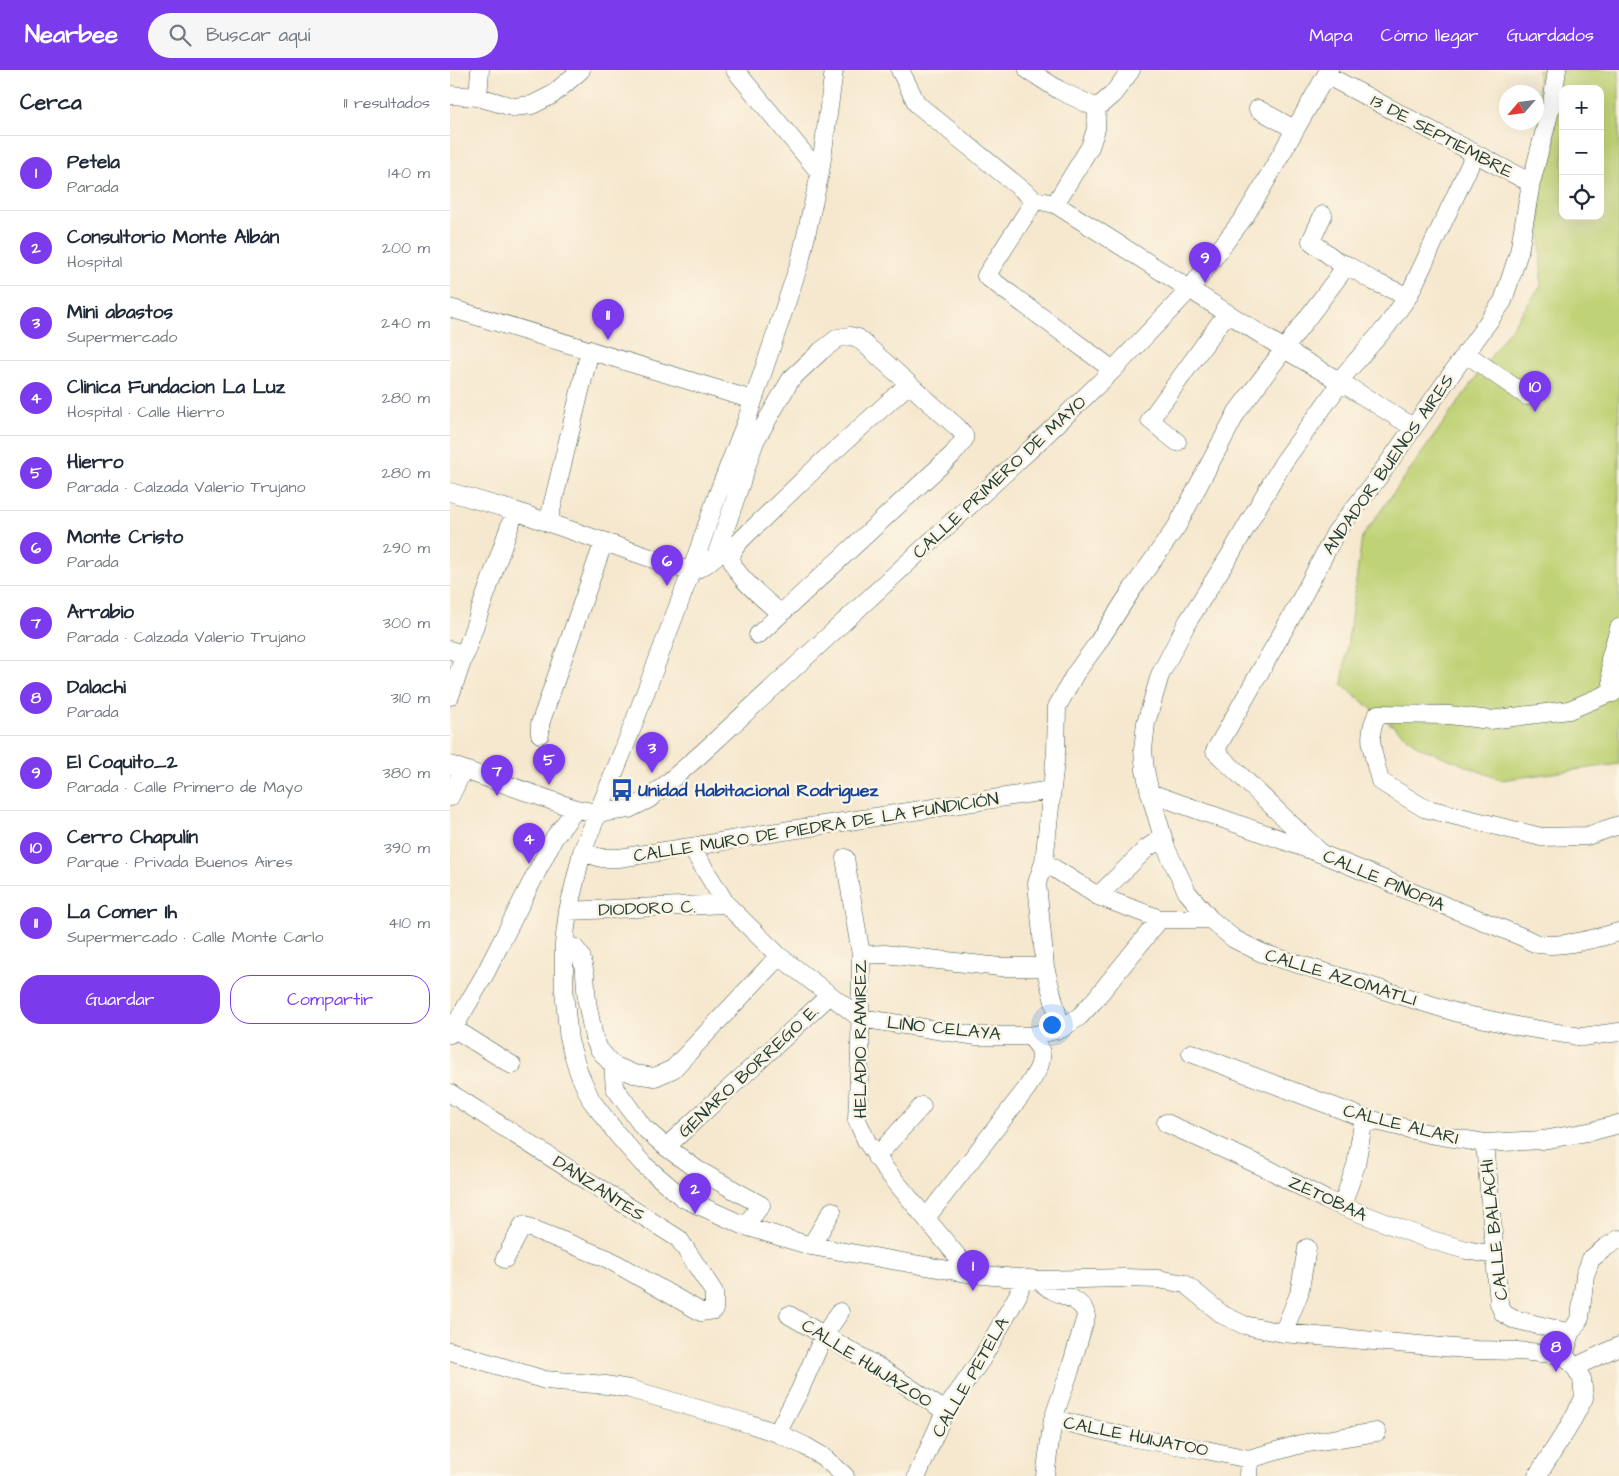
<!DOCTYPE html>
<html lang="es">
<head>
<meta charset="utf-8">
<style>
	:root { --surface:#fff; --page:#f6f6f7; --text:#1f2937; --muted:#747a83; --line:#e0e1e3; --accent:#7c3aed }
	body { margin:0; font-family:"Architects Daughter",sans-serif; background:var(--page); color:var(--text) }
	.controls { position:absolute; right:15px; top:15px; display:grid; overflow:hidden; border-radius:10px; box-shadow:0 5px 20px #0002 }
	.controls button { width:45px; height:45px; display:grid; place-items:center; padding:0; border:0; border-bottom:1px solid var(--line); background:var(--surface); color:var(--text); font:25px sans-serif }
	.compass { position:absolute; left:1049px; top:15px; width:45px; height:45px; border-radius:50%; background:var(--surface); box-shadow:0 5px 20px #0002; rotate:242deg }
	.you { position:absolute; left:601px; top:954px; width:18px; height:18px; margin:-12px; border:4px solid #fff; border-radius:50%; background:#1a73e8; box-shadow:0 0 0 8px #1a73e833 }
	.badge { display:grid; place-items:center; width:32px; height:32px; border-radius:50%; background:var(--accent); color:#fff; font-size:16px; font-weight:700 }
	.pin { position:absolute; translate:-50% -41px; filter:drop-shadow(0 1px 2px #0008) }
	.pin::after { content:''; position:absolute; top:26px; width:18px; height:15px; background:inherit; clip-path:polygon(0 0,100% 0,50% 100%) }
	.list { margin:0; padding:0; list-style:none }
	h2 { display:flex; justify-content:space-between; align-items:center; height:65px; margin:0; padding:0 20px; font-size:21px }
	h2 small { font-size:16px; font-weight:400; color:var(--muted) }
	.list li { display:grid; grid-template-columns:32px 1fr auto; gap:15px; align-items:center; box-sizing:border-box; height:75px; padding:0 20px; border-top:1px solid var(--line) }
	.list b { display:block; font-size:19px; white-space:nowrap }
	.list p { margin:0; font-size:16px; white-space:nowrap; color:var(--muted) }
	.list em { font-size:16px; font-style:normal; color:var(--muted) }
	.actions { display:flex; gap:10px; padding:15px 20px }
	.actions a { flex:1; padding:11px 0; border:1px solid var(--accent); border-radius:20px; text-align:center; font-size:18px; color:var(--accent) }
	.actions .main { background:var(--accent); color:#fff }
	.icon { flex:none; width:28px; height:28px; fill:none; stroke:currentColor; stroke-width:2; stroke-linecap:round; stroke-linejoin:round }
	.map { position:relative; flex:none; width:1169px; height:1406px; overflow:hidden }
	header { display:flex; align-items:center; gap:30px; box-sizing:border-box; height:70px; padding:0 25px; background:var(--accent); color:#fff }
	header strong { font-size:24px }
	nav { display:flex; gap:28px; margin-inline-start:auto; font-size:18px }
	.search { width:350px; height:45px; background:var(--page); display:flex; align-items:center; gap:12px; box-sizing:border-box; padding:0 18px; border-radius:28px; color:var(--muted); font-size:19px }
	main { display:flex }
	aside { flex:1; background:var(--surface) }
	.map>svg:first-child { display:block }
	.green { fill:#bfd276; stroke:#6f8855; fill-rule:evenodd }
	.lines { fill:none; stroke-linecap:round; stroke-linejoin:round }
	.minor-casing { stroke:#3f574b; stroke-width:19 }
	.minor { stroke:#fff; stroke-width:18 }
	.labels { text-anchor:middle; stroke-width:5; stroke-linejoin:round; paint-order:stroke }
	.street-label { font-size:18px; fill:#1f3d34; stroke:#fcf5e5 }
	.transit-label { font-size:18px; font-weight:bold; fill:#164399; stroke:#fcf5e5; text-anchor:start }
</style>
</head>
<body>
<header>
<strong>Nearbee</strong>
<div class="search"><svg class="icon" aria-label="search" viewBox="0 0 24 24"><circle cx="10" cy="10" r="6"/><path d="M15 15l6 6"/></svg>Buscar aquí</div>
<nav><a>Mapa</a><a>Cómo llegar</a><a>Guardados</a></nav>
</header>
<main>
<aside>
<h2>Cerca<small>11 resultados</small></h2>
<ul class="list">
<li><span class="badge">1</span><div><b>Petela</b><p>Parada</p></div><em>140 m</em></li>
<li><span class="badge">2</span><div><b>Consultorio Monte Albán</b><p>Hospital</p></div><em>200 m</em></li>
<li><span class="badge">3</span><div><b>Mini abastos</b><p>Supermercado</p></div><em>240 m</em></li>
<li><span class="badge">4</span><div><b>Clinica Fundacion La Luz</b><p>Hospital · Calle Hierro</p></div><em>280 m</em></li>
<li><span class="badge">5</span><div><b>Hierro</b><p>Parada · Calzada Valerio Trujano</p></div><em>280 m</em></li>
<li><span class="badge">6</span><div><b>Monte Cristo</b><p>Parada</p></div><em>290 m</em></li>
<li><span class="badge">7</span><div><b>Arrabio</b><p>Parada · Calzada Valerio Trujano</p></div><em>300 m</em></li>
<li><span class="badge">8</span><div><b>Dalachi</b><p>Parada</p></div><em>310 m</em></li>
<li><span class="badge">9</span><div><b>El Coquito_2</b><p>Parada · Calle Primero de Mayo</p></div><em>380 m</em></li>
<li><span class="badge">10</span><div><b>Cerro Chapulín</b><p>Parque · Privada Buenos Aires</p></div><em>390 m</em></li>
<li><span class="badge">11</span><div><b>La Comer Ih</b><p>Supermercado · Calle Monte Carlo</p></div><em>410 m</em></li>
</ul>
<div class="actions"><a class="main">Guardar</a><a>Compartir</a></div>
</aside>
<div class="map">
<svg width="1169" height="1406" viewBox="0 0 1169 1406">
	<rect width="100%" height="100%" fill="#fcf5e5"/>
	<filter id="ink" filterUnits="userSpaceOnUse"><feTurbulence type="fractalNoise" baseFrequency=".02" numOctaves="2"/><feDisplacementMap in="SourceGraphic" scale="10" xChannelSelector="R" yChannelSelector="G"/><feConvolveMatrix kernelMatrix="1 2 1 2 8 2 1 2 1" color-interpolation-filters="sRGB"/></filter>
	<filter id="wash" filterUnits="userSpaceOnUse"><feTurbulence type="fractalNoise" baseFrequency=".0096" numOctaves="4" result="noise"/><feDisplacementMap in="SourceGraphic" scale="20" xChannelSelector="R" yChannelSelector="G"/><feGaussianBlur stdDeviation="1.12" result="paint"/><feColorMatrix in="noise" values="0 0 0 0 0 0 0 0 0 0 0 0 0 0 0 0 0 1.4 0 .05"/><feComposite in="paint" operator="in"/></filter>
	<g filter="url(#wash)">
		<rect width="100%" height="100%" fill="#f6e8cf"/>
		<path class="green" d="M1088 0H1169V694L1051 710 969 677 892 615 912 467 1091 216ZM1113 19H1150V146H1113Z"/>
	</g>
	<g filter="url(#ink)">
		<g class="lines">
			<defs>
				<path id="minor" d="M285 0 370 103
					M384 0 370 103 350 192 296 352 267 426 241 502 177 671 132 782 118 841 114 874V920L119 971 129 1003 141 1030 167 1064 193 1094 233 1128 295 1156 361 1176 522 1204 589 1210 674 1208 708 1209 735 1214 773 1245 794 1255 833 1263 1027 1280 1067 1281 1114 1285 1125 1297 1132 1309 1134 1328 1118 1358 1087 1406
					M450 0 467 34 585 130 605 134 834 279 889 311 963 357
					M578 0 609 20 647 38
					M876 5 1081 113
					M0 25 28 27 63 37 82 35 102 25 131 0
					M28 27 30 0
					M808 39 844 59
					M1025 84 959 225 937 256 889 311 884 322 833 393 780 485 738 551 710 605 696 653 693 680 695 700 700 723 716 778 737 822 760 849 784 869 812 883 1008 943 1067 956 1132 967 1169 962
					M585 130 536 206 663 300
					M605 134 640 77 646 59 647 38 663 24 681 0
					M873 145 861 171 888 192 897 195 923 211 952 224 959 225
					M0 238 303 330
					M1015 283 1077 326
					M727 372 700 350 777 243
					M0 422 65 441 241 502 255 495 266 486 305 371 341 309 371 281 388 268 400 266 408 268 508 358 514 365V370L503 384 308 565
					M98 453 140 280
					M331 544C319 533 277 501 282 484 284 476 291 470 296 465L373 391 459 314
					M0 580 15 585
					M1169 619 1119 640 1040 650 999 645 928 644C914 664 925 689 930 711L974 738 1091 767 1137 766 1169 755
					M1163 623 1160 589 1169 558
					M0 626 65 441
					M90 664V654L154 471
					M0 695 126 739 149 743 179 739 199 729 251 684 585 375 663 300 740 219 795 146 809 123 879 0
					M700 723 872 784 933 809 959 821 1070 866C1076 868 1082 873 1088 874 1109 878 1148 868 1169 862
					M0 727 13 700
					M241 777 276 834 329 886 410 948 500 962 527 966H580L611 959 630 946 643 932 710 849
					M132 782 151 788H169L241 777 308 765 601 720
					M872 784 765 681 848 535 886 462 927 409 1053 231 1069 182 1081 113 1102 33 1107 0
					M395 788 411 885 410 983 407 1050 417 1072 436 1100 522 1204
					M594 792 648 826 710 849H760
					M648 826 697 778 712 768
					M118 841 276 834
					M114 874 125 878 131 886 135 904 137 932 144 968 149 979 159 991 163 995 184 1004 205 1007 223 999 329 886
					M411 885 435 884 550 897H595
					M3 958 62 995
					M611 959 595 897 587 813 594 792 606 682 607 637 625 604 647 574 683 518 727 456 787 342 897 195
					M0 964 34 906 104 768 126 739
					M741 983 914 1048 980 1064 1035 1073 1093 1070 1143 1061 1169 1054
					M163 995 165 1018 193 1057 216 1077 246 1099 311 1135 295 1156
					M0 1023 229 1169 264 1222V1240L251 1242 158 1189 73 1155 55 1189
					M716 1053 818 1099 876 1130 975 1168 1016 1180 1045 1185
					M1035 1073 1049 1233 1053 1243 1063 1249 1121 1263 1114 1285
					M216 1077 380 925
					M426 1087 472 1036
					M892 1136 906 1095 914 1048
					M476 1148 577 1018C583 1007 595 993 590 980 588 975 583 970 580 966
					M361 1176 382 1141
					M589 1210C593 1214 597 1218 602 1220 615 1227 634 1230 636 1246L620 1300 603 1349 595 1406
					M339 1245 430 1298 495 1341
					M833 1263 849 1224 857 1178
					M1121 1263 1130 1248 1135 1205 1141 1189 1156 1177 1169 1169
					M0 1281 95 1310 157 1315 180 1319 300 1354 327 1363 355 1376 372 1386 395 1406
					M1125 1297 1169 1276
					M603 1349 678 1367 756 1380 799 1389 851 1374 927 1362
					M327 1363 349 1322 374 1265 390 1242
					M467 1406 495 1341 531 1290 568 1225 573 1208
					M798 1406 799 1389"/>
			</defs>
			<use href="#minor" class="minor-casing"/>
			<use href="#minor" class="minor"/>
		</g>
	</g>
	<defs>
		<symbol id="bus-bare" viewBox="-9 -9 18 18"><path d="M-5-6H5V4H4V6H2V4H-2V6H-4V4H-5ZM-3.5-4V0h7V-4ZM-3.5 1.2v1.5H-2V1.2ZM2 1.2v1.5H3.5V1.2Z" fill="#1a4fb4" stroke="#fcf5e5" stroke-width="2.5" paint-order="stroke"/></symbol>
	</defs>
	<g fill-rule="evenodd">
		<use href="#bus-bare" x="156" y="704" width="32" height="32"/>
	</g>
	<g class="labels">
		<g class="street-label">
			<text transform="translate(992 66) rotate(28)" y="6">13 DE SEPTIEMBRE</text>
			<text transform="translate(938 394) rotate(-55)" y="6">ANDADOR BUENOS AIRES</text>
			<text transform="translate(549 407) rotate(-43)" y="6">CALLE PRIMERO DE MAYO</text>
			<text transform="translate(366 757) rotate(-9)" y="6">CALLE MURO DE PIEDRA DE LA FUNDICIÓN</text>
			<text transform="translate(934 810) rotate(23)" y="6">CALLE PINOPIA</text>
			<text transform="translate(197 838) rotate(-2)" y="6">DIODORO C.</text>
			<text transform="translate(891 907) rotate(17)" y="6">CALLE AZOMATLI</text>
			<text transform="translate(494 958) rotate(6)" y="6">LINO CELAYA</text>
			<text transform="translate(410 969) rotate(-90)" y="6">HELADIO RAMIREZ</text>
			<text transform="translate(298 1001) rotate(-43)" y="6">GENARO BORREGO E.</text>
			<text transform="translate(951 1054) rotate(14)" y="6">CALLE ALARI</text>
			<text transform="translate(149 1118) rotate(33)" y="6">DANZANTES</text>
			<text transform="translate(878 1128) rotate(25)" y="6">ZETOBAA</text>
			<text transform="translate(1044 1160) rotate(-96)" y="6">CALLE BALACHI</text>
			<text transform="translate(417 1293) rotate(32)" y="6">CALLE HUIJAZOO</text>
			<text transform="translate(520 1307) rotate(-60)" y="6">CALLE PETELA</text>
			<text transform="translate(686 1366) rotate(11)" y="6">CALLE HUIJATOO</text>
		</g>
		<g class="transit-label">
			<text x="188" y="726">Unidad Habitacional Rodriguez</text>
		</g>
	</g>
</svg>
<div class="controls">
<button>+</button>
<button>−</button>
<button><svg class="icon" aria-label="locate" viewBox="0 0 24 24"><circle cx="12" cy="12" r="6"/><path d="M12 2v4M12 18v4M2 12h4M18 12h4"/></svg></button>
</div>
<svg class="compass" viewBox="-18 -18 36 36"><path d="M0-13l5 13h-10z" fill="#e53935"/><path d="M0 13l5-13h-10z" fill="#747a83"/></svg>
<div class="you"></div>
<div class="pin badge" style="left:523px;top:1221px">1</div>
<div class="pin badge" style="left:245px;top:1144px">2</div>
<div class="pin badge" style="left:202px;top:703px">3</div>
<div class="pin badge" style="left:79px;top:794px">4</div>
<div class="pin badge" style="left:99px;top:715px">5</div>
<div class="pin badge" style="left:217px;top:516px">6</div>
<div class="pin badge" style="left:47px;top:726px">7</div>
<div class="pin badge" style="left:1106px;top:1302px">8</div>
<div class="pin badge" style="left:755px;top:213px">9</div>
<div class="pin badge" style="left:1085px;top:342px">10</div>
<div class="pin badge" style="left:158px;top:270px">11</div>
</div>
</main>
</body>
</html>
